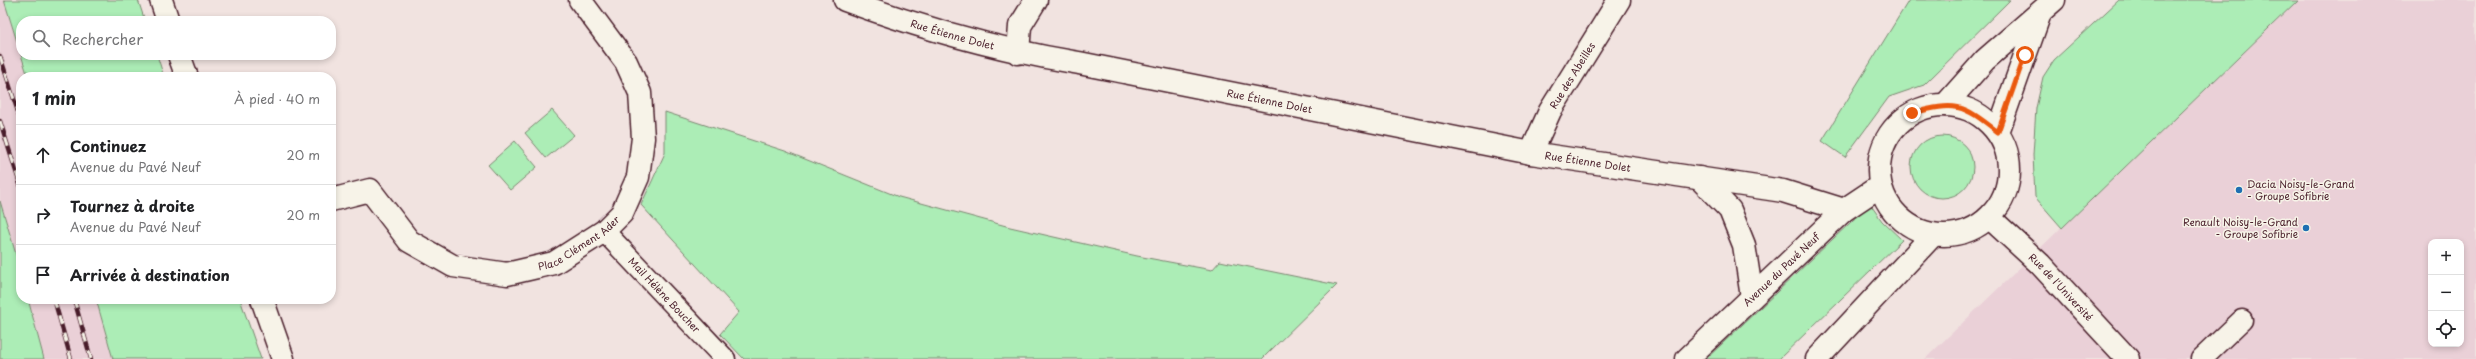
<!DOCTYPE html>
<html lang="fr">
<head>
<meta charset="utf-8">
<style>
	:root { --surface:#fff; --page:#f2f2f2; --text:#202124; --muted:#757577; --line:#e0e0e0 }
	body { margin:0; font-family:"Playpen Sans",sans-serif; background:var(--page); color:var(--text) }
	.controls { position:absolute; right:12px; bottom:12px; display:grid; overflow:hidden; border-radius:8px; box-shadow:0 2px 6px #0003 }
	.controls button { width:36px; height:36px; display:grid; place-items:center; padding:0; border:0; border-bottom:1px solid var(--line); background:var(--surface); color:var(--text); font:20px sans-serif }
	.stop { position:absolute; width:12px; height:12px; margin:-9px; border:3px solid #ea580c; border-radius:50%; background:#fff }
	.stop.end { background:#ea580c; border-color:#fff; box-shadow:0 1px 4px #0008 }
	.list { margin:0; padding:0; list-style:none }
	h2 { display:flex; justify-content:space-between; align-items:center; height:52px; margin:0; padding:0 16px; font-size:17px }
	h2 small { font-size:13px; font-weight:400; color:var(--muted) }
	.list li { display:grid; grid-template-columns:26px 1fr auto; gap:12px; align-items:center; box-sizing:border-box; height:60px; padding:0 16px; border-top:1px solid var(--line) }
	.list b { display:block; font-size:15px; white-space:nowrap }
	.list p { margin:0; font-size:13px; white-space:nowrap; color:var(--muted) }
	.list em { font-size:13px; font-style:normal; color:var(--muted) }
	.icon { flex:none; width:22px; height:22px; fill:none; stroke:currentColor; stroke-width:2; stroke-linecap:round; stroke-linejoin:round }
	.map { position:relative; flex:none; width:2476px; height:359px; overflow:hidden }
	.search { position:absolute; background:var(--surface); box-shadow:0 2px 6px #0003; left:16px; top:16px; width:320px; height:44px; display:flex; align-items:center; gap:10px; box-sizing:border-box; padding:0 14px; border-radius:16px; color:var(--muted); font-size:15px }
	.panel { position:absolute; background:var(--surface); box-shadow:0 2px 6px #0003; left:16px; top:72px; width:320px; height:232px; border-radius:16px }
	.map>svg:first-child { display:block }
	.built { fill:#ead0d7; fill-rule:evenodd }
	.green { fill:#acedb6; stroke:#7b8670 }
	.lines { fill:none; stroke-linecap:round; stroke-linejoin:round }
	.lane-casing { stroke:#4a1f2b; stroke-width:23 }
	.street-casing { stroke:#4a1f2b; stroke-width:25 }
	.secondary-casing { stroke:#4a1f2b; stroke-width:25 }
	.lane { stroke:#f7f3e8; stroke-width:20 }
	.street { stroke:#f7f3e8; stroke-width:22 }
	.secondary { stroke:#f7f3e8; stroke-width:22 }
	.rail-casing { stroke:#4a1f2b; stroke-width:4.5 }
	.rail { stroke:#f7f3e8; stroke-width:3; stroke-dasharray:9; stroke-linecap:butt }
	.route { stroke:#ea580c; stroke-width:5 }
	.poi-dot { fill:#1f6fb2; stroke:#f7f3e8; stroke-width:1.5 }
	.labels { text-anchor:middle; stroke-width:3; stroke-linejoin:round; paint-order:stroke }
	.street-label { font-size:10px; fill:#4a1f2b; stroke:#f7f3e8 }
	.poi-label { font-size:10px; fill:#4a1f2b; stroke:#f7f3e8; text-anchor:start }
</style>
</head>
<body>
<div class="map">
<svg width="2476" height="359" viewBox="0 0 2476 359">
	<rect width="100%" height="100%" fill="#f1e3e0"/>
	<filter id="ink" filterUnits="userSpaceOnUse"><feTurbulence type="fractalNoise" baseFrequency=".025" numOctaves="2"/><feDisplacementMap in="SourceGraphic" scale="8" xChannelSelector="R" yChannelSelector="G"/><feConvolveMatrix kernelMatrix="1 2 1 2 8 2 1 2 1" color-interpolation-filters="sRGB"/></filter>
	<g filter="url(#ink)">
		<path class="built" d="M0 0H4L28 77H21V271L0 201Z
			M2298 0H2476V359H1925ZM2431 242H2461V344H2431Z
			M28 299H96L113 359H44Z"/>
		<path class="green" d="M4 0H138L145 21H21V55H157L164 77H28Z
			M1909 0H2010L1924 85 1889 97 1845 157 1822 141Z
			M2119 0H2298L2062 228 2035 197 2033 155 2036 108 2043 77 2054 60Z
			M552 110 574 135 546 158 525 133Z
			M665 112 785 151 899 197 1010 227 1137 256 1212 270 1220 261 1337 285 1262 359H744L720 334 739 312 641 205 665 153Z
			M1911 167a31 31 0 1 1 62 0a31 31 0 1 1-62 0Z
			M515 141 537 167 510 190 488 165Z
			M0 201 21 271V299H28L44 359H0Z
			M1870 204 1882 221 1902 240 1779 359H1706Z
			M96 299H240L261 359H113Z"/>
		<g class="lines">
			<defs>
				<g id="lane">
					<path id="s1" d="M604 231 725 359"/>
					<path d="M2201 359 2242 320"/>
				</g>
				<g id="street">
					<path d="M161 0 168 21"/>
					<path id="s2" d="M845 0C921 28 998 50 1079 63L1531 153 1783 191 1844 210"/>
					<path d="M1018 53 1020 26 1036 0"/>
					<path d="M179 55 187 77"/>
					<path id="s3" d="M1531 153 1550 111 1619 0"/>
					<path d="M1699 178 1730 210 1744 245 1752 297"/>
					<path id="s4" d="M331 200 370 190 409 241 453 266 507 274 554 263 604 231 622 213 638 177 643 138 640 93 626 62 580 0"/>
					<path id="s5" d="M1990 218 2040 264 2128 359"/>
					<path d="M262 299 283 359"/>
				</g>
				<g id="secondary">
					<path d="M1945 105 1985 60 2054 0"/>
					<circle cx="1944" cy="170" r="65"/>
					<path d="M1998 132 2039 16"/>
					<path id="s6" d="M1687 359 1844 210 1880 186"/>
					<path d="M1817 359 1932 236"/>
				</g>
			</defs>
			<use href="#lane" class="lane-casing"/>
			<use href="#street" class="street-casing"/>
			<use href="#secondary" class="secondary-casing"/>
			<use href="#lane" class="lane"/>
			<use href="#street" class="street"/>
			<use href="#secondary" class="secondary"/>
			<defs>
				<path id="rail" d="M0 56 21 121
					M0 121 21 187
					M54 299 71 359
					M74 299 91 359"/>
			</defs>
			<use href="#rail" class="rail-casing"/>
			<use href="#rail" class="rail"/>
		</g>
	</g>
	<g class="lines" filter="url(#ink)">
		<path class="route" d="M1912 113C1957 102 1961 103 1998 132L2025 55"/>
	</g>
	<g class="poi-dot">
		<circle cx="2239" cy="190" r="4"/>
		<circle cx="2306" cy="228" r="4"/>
	</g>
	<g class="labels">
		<g class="street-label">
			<text dy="4" stroke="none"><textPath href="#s2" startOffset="113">Rue Étienne Dolet</textPath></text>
			<text dy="4" stroke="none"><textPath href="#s3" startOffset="88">Rue des Abeilles</textPath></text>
			<text dy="4" stroke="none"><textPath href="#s2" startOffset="437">Rue Étienne Dolet</textPath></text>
			<text dy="4" stroke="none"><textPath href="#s2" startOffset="761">Rue Étienne Dolet</textPath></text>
			<text dy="4" stroke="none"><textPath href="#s4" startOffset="289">Place Clément Ader</textPath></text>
			<text dy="4" stroke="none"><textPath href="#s6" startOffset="130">Avenue du Pavé Neuf</textPath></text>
			<text dy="4" stroke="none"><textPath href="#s5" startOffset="99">Rue de l'Université</textPath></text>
			<text dy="4" stroke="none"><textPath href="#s1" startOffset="88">Mail Hélène Boucher</textPath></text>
		</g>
		<g class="poi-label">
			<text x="2247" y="188">Dacia Noisy-le-Grand<tspan x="2247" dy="12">- Groupe Sofibrie</tspan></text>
			<text x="2298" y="226" text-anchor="end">Renault Noisy-le-Grand<tspan x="2298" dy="12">- Groupe Sofibrie</tspan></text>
		</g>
	</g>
</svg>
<div class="controls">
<button>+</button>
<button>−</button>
<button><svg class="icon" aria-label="locate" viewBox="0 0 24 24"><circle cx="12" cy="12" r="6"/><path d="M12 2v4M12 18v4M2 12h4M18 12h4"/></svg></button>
</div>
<div class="stop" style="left:2025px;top:55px"></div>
<div class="stop end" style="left:1912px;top:113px"></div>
<div class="search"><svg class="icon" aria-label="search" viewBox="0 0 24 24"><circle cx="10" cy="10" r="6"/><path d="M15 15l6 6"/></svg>Rechercher</div>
<section class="panel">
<h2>1 min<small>À pied · 40 m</small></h2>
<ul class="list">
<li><svg class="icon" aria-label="ahead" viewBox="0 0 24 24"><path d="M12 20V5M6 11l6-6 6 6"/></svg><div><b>Continuez</b><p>Avenue du Pavé Neuf</p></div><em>20 m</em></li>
<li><svg class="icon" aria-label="right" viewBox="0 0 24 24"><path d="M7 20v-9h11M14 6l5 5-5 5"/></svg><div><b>Tournez à droite</b><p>Avenue du Pavé Neuf</p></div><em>20 m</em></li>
<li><svg class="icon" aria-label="arrive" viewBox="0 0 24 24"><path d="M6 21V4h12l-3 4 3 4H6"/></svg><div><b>Arrivée à destination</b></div></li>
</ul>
</section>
</div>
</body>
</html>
